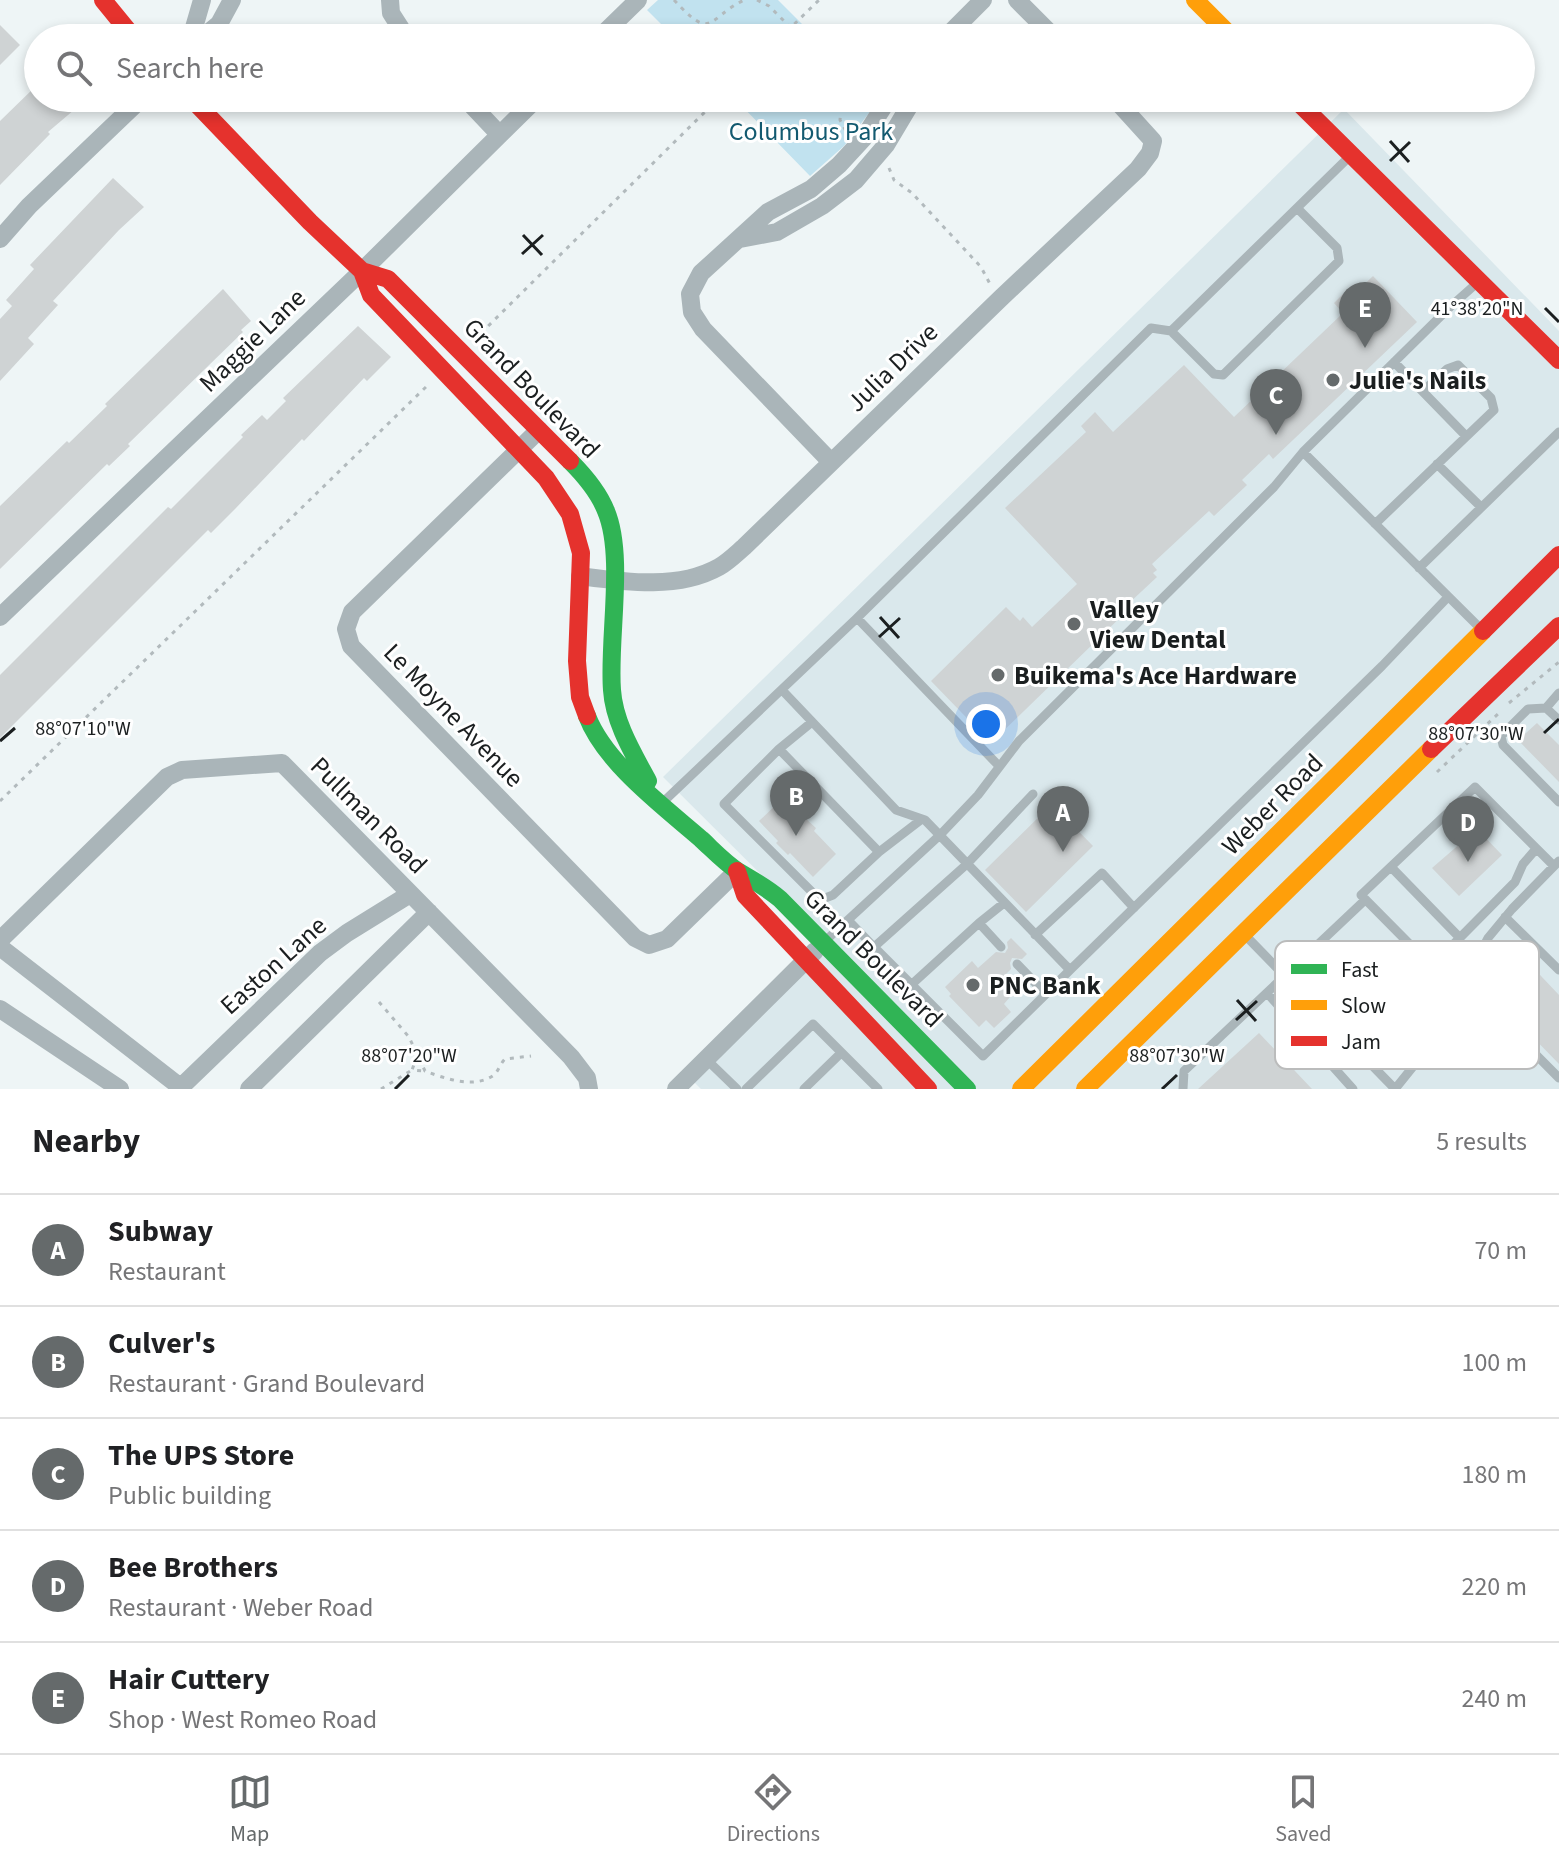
<!DOCTYPE html>
<html lang="en">
<head>
<meta charset="utf-8">
<style>
	:root { --surface:#fff; --page:#f2f2f2; --text:#202124; --muted:#757577; --line:#e0e0e0; --accent:#656a6b }
	body { margin:0; font-family:"Source Sans 3",sans-serif; background:var(--page); color:var(--text) }
	.you { position:absolute; left:986px; top:724px; width:28px; height:28px; margin:-20px; border:6px solid #fff; border-radius:50%; background:#1a73e8; box-shadow:0 0 0 12px #1a73e833 }
	.badge { display:grid; place-items:center; width:52px; height:52px; border-radius:50%; background:var(--accent); color:#fff; font-size:26px; font-weight:700 }
	.pin { position:absolute; translate:-50% -66px; filter:drop-shadow(0 2px 4px #0008) }
	.pin::after { content:''; position:absolute; top:42px; width:28px; height:24px; background:inherit; clip-path:polygon(0 0,100% 0,50% 100%) }
	.list { margin:0; padding:0; list-style:none }
	h2 { display:flex; justify-content:space-between; align-items:center; height:104px; margin:0; padding:0 32px; font-size:34px }
	h2 small { font-size:26px; font-weight:400; color:var(--muted) }
	.list li { display:grid; grid-template-columns:52px 1fr auto; gap:24px; align-items:center; box-sizing:border-box; height:112px; padding:0 32px; border-top:2px solid var(--line) }
	.list b { display:block; font-size:30px; white-space:nowrap }
	.list p { margin:0; font-size:26px; white-space:nowrap; color:var(--muted) }
	.list em { font-size:26px; font-style:normal; color:var(--muted) }
	.icon { flex:none; width:44px; height:44px; fill:none; stroke:currentColor; stroke-width:2; stroke-linecap:round; stroke-linejoin:round }
	.map { position:relative; flex:none; width:1559px; height:1089px; overflow:hidden }
	.search { position:absolute; background:var(--surface); box-shadow:0 4px 12px #0003; left:24px; right:24px; top:24px; height:88px; display:flex; align-items:center; gap:20px; box-sizing:border-box; padding:0 28px; border-radius:44px; color:var(--muted); font-size:30px }
	.sheet { height:664px; background:var(--surface) }
	nav { display:flex; justify-content:space-around; align-items:center; box-sizing:border-box; height:112px; border-top:2px solid var(--line); background:var(--surface); font-size:22px; color:var(--muted) }
	nav a { display:grid; justify-items:center; gap:4px }
	nav .on { color:var(--accent) }
	.map>svg:first-child { display:block }
	.built { fill:#dae8ec }
	.green { fill:#c1e2ef }
	.building { fill:#cfd3d4 }
	.lines { fill:none; stroke-linecap:round; stroke-linejoin:round }
	.path { stroke:#b2babd; stroke-width:3; stroke-dasharray:4 6; stroke-linecap:butt }
	.lane { stroke:#aab5b9; stroke-width:9 }
	.street { stroke:#aab5b9; stroke-width:18 }
	.fast { stroke:#30b455; stroke-width:18 }
	.slow { stroke:#ff9f0a; stroke-width:18 }
	.jam { stroke:#e5322d; stroke-width:18 }
	.ticks { fill:none; stroke:#1b1f20; stroke-width:3 }
	.poi-dot { fill:#656a6b; stroke:#fff; stroke-width:3 }
	.labels { text-anchor:middle; stroke-width:6; stroke-linejoin:round; paint-order:stroke }
	.park-label { font-size:26px; fill:#135a70; stroke:#fff }
	.street-label { font-size:26px; fill:#1b1f20; stroke:#fff }
	.poi-label { font-size:26px; font-weight:bold; fill:#1b1f20; stroke:#fff; text-anchor:start }
	.key { fill:#fff; stroke:#bbbcbc; stroke-width:2 }
	.key-label { font-size:22px; fill:#1b1f20 }
	.ticks-label { font-size:20px; text-anchor:middle; fill:#1b1f20; stroke:#fff; stroke-width:6; stroke-linejoin:round; paint-order:stroke }
</style>
</head>
<body>
<div class="map">
<svg width="1559" height="1089" viewBox="0 0 1559 1089">
	<rect width="100%" height="100%" fill="#eef5f6"/>
	<path class="built" d="M1344 109 1559 331V1089H701L691 1079 831 944 663 777Z"/>
	<path class="green" d="M658 0H778L816 38H675L647 10Z
		M734 98H875L878 101 844 146 810 176Z"/>
	<path class="building" d="M0 25 20 45 0 65Z
		M38 84V98H74L81 104 48 132 50 134 0 185V121Z
		M113 178 144 207 119 230 53 301 58 305 28 338 34 344 0 381V319L12 306 6 300 34 269 30 265Z
		M1373 276 1417 322 1273 459 1269 454 1242 480 1247 485 1214 516 1209 511 1152 564 1157 570 1153 573 1157 577 1127 605 1130 608 991 743 931 681 1006 607 1020 621 1023 617 1032 627 1077 584 1005 508 1086 432 1081 426 1095 412 1113 432 1184 365 1234 417 1343 313 1334 303 1343 294 1348 300Z
		M223 289 251 321 241 330 243 332 128 444 130 446 109 466 107 464 0 569V506L67 441 69 443 107 406 105 404Z
		M358 326 391 357 367 381 364 378 304 441 302 439 235 509 211 533 208 530 0 738V675L168 507 171 509 243 437 241 435 262 415 267 420 286 401 283 398Z
		M1537 723 1559 745V782L1518 740Z
		M783 798 816 828 814 831 836 854 813 877 790 853 788 855 776 843 778 841 759 821Z
		M1052 804 1093 846 1026 912 985 870Z
		M1477 829 1502 855 1459 896 1432 868Z
		M1011 938 1027 954 1022 959 1012 958 1010 963 1011 969 997 983 1010 997 1004 1004 1011 1012 994 1028 986 1020 979 1027 949 996 951 994 945 987 972 961 978 968 996 952 1005 953 1008 948 1007 942Z
		M1523 957 1559 995V1064L1488 991Z
		M1259 1033 1312 1089H1198Z"/>
	<g class="lines">
		<path class="path" d="M674 0C713 42 706 19 744 0
			M757 0 769 6 801 38
			M780 38 819 0
			M842 98 840 120 847 133
			M889 168 894 180 912 193 981 267 990 284
			M474 340 719 98
			M1509 703 1559 662
			M1437 772 1501 711
			M0 801 429 384
			M379 1002 409 1037 425 1071C446 1079 475 1089 494 1075 499 1070 500 1064 505 1059L531 1056
			M417 1056 412 1070 425 1071
			M381 1089 412 1070"/>
		<path class="lane" d="M1171 331 1349 157
			M1394 362 1466 436
			M1303 452 1483 631
			M1437 464 1481 507
			M1375 524 1494 410 1491 398 1458 365 1447 369 1423 391
			M1419 568 1559 432
			M857 618 1151 328 1171 331 1214 374 1223 375 1339 261 1337 248 1297 208
			M782 690 896 810 925 820 1070 970 1382 666 1448 597
			M1546 708 1559 693
			M1559 720 1546 708 1528 709 1501 736 1503 745 1559 802
			M812 722 779 749 724 804 820 900 833 895 879 852 922 819
			M779 749 879 852
			M661 804 857 618 999 766
			M1391 867 1460 938
			M1505 917 1559 970
			M848 920 874 947
			M1243 933 1395 1089 1424 1053 1444 1021 1488 938 1512 909 1559 861
			M1035 935 1102 873 1134 908
			M824 942 940 835 978 795 1019 741 1274 487 1303 452 1450 307 1477 283
			M1001 947 979 923 1004 903
			M1017 964 1046 994 983 1056 874 947 967 864 1033 794
			M1431 967 1515 882 1523 864 1536 849
			M1464 982 1559 1078
			M911 985 979 923
			M1458 993 1361 895 1475 787 1554 866
			M1046 994 1070 970
			M1268 994 1353 1089
			M1362 1054 1442 977
			M706 1059 737 1089
			M746 1089 813 1024 878 1089
			M804 1089 841 1053
			M1183 1089 1184 1071 1365 900"/>
		<path class="street" d="M390 0 391 13 407 38
			M1017 0 1055 38
			M191 38 202 0
			M202 38 219 24 232 0
			M599 38 638 0
			M945 38 983 0
			M465 98 499 134
			M0 239 29 206 142 98
			M740 239 777 232 822 206 856 180 886 145 914 98
			M539 430 352 612 346 629 351 646 635 938 649 945 667 939 737 871
			M831 462 703 329 692 312 690 294 701 273 768 212 811 189 839 165 863 139 889 98
			M580 576C625 582 678 590 719 567 728 562 736 554 744 547L1002 297 1138 169 1150 153 1153 141 1114 98
			M0 617 362 271 537 98
			M0 940 167 777 182 770 282 763 571 1057 587 1078 589 1089
			M0 947 183 1089
			M0 1009 120 1089
			M181 1087 320 953 347 933 410 894
			M249 1089 429 912
			M676 1089 815 951"/>
		<path class="fast" d="M570 461C583 474 599 493 606 511 625 556 608 639 612 690 614 722 633 753 648 781
			M587 716C605 763 663 806 701 839 713 850 725 863 739 872 754 881 766 887 780 899L967 1089"/>
		<path class="slow" d="M1195 0 1233 38
			M1021 1089 1483 631
			M1085 1089 1431 749"/>
		<path class="jam" d="M103 0 134 38
			M191 98 310 222 362 271 388 279 570 461
			M1294 98 1559 360
			M362 271 371 295 546 478 570 514 581 553 577 661 580 697 587 716
			M1483 631 1559 555
			M1431 749 1559 626
			M737 871 745 895 928 1089"/>
	</g>
	<path class="ticks" d="M1390 141 1409 162M1390 161 1410 142M523 235 542 255M522 254 543 235M1545 308 1559 322M880 617 899 638M879 637 900 618M1544 733 1559 719M0 741 15 728M1237 1000 1256 1021M1236 1020 1257 1001M395 1089 409 1075M1162 1089 1177 1075"/>
	<g class="poi-dot">
		<circle cx="1333" cy="380" r="8"/>
		<circle cx="1074" cy="624" r="8"/>
		<circle cx="998" cy="675" r="8"/>
		<circle cx="973" cy="985" r="8"/>
	</g>
	<g class="labels">
		<g class="park-label">
			<text x="811" y="140">Columbus Park</text>
		</g>
		<g class="street-label">
			<text transform="translate(252 340) rotate(-44)" y="9">Maggie Lane</text>
			<text transform="translate(892 367) rotate(-44)" y="9">Julia Drive</text>
			<text transform="translate(532 388) rotate(46)" y="9">Grand Boulevard</text>
			<text transform="translate(454 715) rotate(46)" y="9">Le Moyne Avenue</text>
			<text transform="translate(1272 804) rotate(-45)" y="9">Weber Road</text>
			<text transform="translate(369 815) rotate(45)" y="9">Pullman Road</text>
			<text transform="translate(874 958) rotate(45)" y="9">Grand Boulevard</text>
			<text transform="translate(273 965) rotate(-42)" y="9">Easton Lane</text>
		</g>
		<g class="poi-label">
			<text x="1349" y="389">Julie's Nails</text>
			<text x="1090" y="618">Valley<tspan x="1090" dy="30">View Dental</tspan></text>
			<text x="1014" y="684">Buikema's Ace Hardware</text>
			<text x="989" y="994">PNC Bank</text>
		</g>
	</g>
	<rect x="1275" y="941" width="264" height="128" rx="12" class="key"/>
	<rect x="1291" y="964" width="36" height="10" fill="#30b455"/>
	<rect x="1291" y="1000" width="36" height="10" fill="#ff9f0a"/>
	<rect x="1291" y="1036" width="36" height="10" fill="#e5322d"/>
	<g class="key-label">
		<text x="1341" y="977">Fast</text>
		<text x="1341" y="1013">Slow</text>
		<text x="1341" y="1049">Jam</text>
	</g>
	<g class="ticks-label">
		<text x="1477" y="315">41°38'20"N</text>
		<text x="83" y="735">88°07'10"W</text>
		<text x="1476" y="740">88°07'30"W</text>
		<text x="409" y="1062">88°07'20"W</text>
		<text x="1177" y="1062">88°07'30"W</text>
	</g>
</svg>
<div class="you"></div>
<div class="pin badge" style="left:1063px;top:852px">A</div>
<div class="pin badge" style="left:796px;top:836px">B</div>
<div class="pin badge" style="left:1276px;top:435px">C</div>
<div class="pin badge" style="left:1468px;top:862px">D</div>
<div class="pin badge" style="left:1365px;top:348px">E</div>
<div class="search"><svg class="icon" aria-label="search" viewBox="0 0 24 24"><circle cx="10" cy="10" r="6"/><path d="M15 15l6 6"/></svg>Search here</div>
</div>
<section class="sheet">
<h2>Nearby<small>5 results</small></h2>
<ul class="list">
<li><span class="badge">A</span><div><b>Subway</b><p>Restaurant</p></div><em>70 m</em></li>
<li><span class="badge">B</span><div><b>Culver's</b><p>Restaurant · Grand Boulevard</p></div><em>100 m</em></li>
<li><span class="badge">C</span><div><b>The UPS Store</b><p>Public building</p></div><em>180 m</em></li>
<li><span class="badge">D</span><div><b>Bee Brothers</b><p>Restaurant · Weber Road</p></div><em>220 m</em></li>
<li><span class="badge">E</span><div><b>Hair Cuttery</b><p>Shop · West Romeo Road</p></div><em>240 m</em></li>
</ul>
</section>
<nav>
<a class="on"><svg class="icon" aria-label="map" viewBox="0 0 24 24"><path d="M3 6l6-2 6 2 6-2v14l-6 2-6-2-6 2zM9 4v14M15 6v14"/></svg>Map</a>
<a><svg class="icon" aria-label="directions" viewBox="0 0 24 24"><path d="M12 3l9 9-9 9-9-9zM9 14v-3h6M13 9l2 2-2 2"/></svg>Directions</a>
<a><svg class="icon" aria-label="saved" viewBox="0 0 24 24"><path d="M7 4h10v16l-5-4-5 4z"/></svg>Saved</a>
</nav>
</body>
</html>
